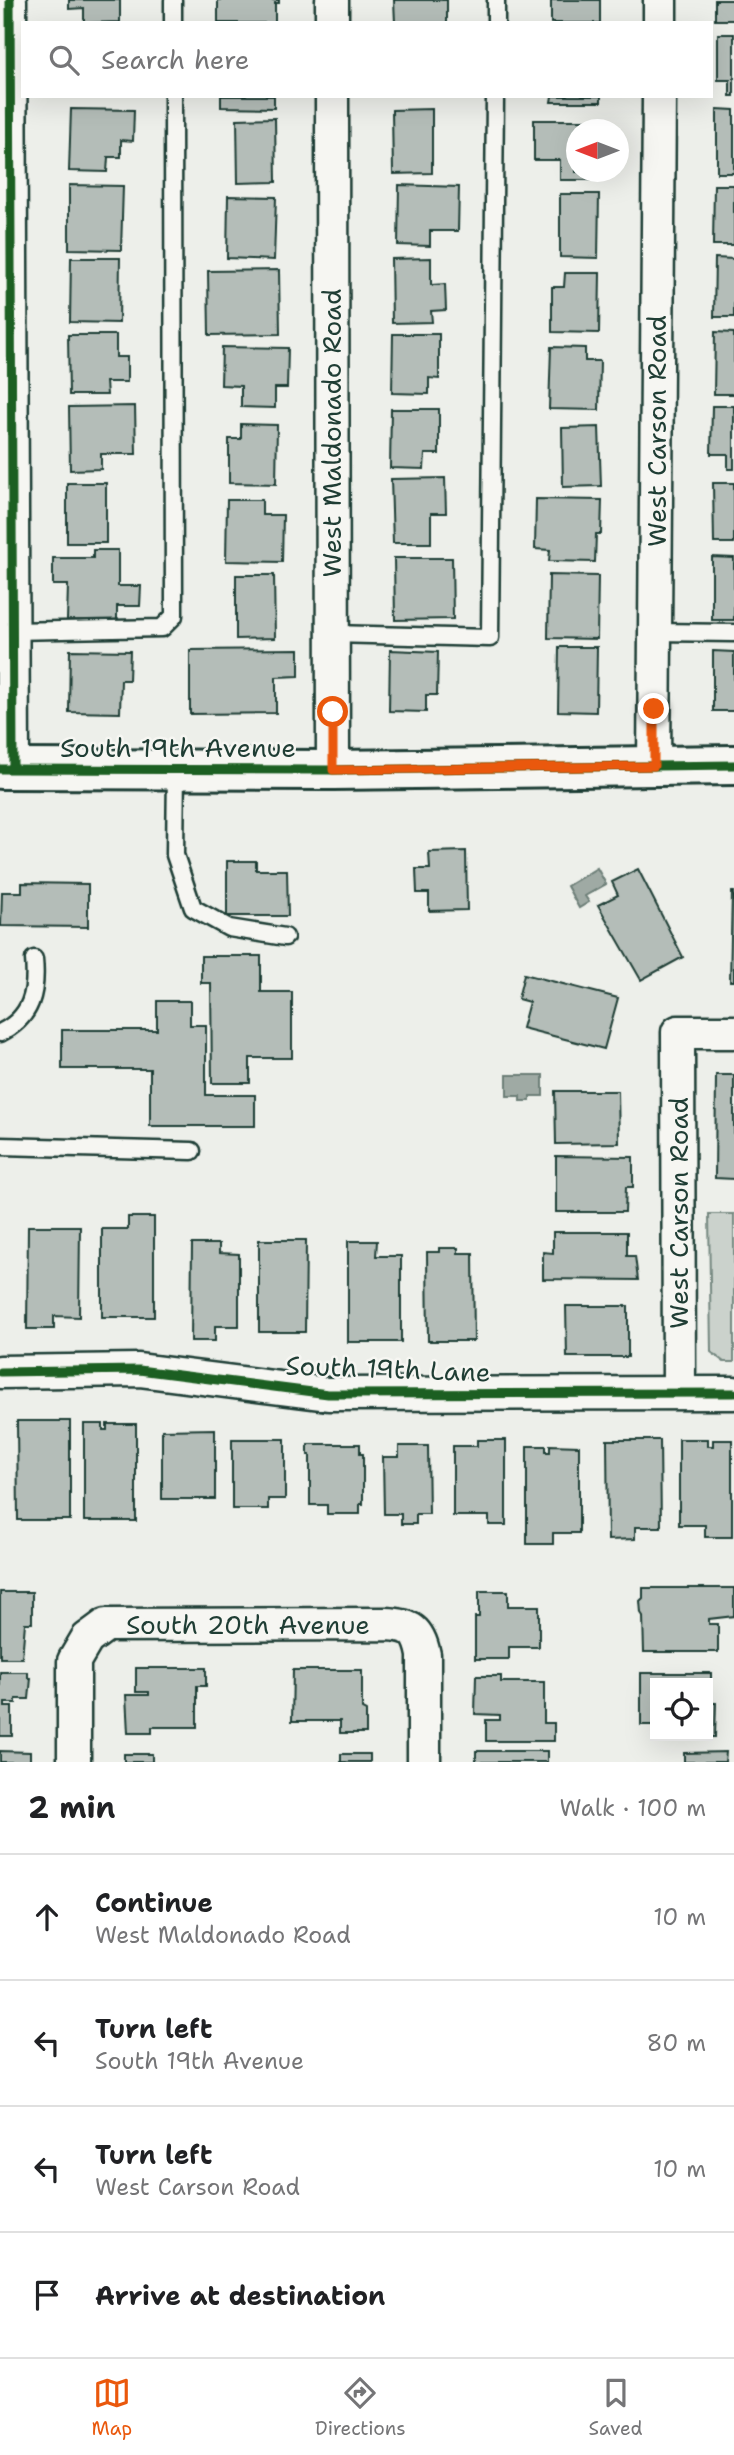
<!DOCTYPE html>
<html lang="en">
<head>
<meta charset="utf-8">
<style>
	:root { --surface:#fff; --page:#f6f6f6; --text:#202124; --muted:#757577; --line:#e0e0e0; --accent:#ea580c }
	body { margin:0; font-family:"Shantell Sans",sans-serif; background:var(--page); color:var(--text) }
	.controls { position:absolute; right:21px; bottom:21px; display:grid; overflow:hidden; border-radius:0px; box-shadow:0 7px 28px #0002 }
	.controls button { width:63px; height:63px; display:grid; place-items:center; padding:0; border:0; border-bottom:2px solid var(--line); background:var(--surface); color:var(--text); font:35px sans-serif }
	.compass { position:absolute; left:566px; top:119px; width:63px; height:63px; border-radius:50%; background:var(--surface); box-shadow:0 7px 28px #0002; rotate:270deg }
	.stop { position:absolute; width:21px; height:21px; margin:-16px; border:5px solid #ea580c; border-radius:50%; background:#fff }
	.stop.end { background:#ea580c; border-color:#fff; box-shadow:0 2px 7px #0008 }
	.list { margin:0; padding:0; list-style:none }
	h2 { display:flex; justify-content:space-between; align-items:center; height:91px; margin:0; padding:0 28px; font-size:30px }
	h2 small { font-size:23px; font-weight:400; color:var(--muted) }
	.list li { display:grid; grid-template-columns:46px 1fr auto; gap:21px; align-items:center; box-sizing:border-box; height:126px; padding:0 28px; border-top:2px solid var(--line) }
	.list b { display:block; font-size:26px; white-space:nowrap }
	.list p { margin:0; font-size:23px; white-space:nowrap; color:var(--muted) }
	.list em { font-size:23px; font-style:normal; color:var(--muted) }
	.icon { flex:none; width:38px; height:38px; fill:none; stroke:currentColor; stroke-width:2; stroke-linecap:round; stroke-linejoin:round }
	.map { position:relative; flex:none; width:734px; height:1762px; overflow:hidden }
	.search { position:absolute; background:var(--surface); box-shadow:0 7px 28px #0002; left:21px; right:21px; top:21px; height:77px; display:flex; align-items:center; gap:18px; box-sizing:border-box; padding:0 24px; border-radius:0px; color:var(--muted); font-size:26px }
	.sheet { height:595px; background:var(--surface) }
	nav { display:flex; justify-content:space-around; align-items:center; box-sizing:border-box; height:98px; border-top:2px solid var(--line); background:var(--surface); font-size:19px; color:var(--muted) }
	nav a { display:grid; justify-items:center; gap:4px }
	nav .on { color:var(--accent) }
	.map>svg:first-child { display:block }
	.green { fill:#cbd2cc; stroke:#758880; stroke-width:2 }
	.water { fill:#9faaa4; stroke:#6c7e77; stroke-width:2 }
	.building { fill:#b4bdb8; stroke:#1f3d34; stroke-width:2 }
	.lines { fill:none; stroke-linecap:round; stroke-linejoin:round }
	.lane-casing { stroke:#1f3d34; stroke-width:21 }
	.street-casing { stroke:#1f3d34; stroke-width:37 }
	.primary-casing { stroke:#1f3d34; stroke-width:44 }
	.lane { stroke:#f6f6f2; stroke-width:16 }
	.street { stroke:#f6f6f2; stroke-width:32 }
	.primary { stroke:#f6f6f2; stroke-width:38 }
	.cycleway-casing { stroke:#f6f6f2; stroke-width:13 }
	.cycleway { stroke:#1b5e20; stroke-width:9 }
	.route { stroke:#ea580c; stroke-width:9 }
	.labels { text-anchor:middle; stroke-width:5; stroke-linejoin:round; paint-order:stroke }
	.street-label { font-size:26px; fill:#1f3d34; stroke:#f6f6f2 }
</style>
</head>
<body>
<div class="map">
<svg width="734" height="1762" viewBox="0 0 734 1762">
	<rect width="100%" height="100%" fill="#edefea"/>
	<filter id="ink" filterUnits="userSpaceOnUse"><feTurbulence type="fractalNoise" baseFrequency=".0143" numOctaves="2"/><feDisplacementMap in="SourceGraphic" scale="14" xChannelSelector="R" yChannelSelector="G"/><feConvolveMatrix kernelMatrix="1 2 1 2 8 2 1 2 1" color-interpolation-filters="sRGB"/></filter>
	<g filter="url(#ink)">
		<path class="green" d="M709 1214H734V1362H724L711 1352Z"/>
		<path class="water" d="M597 868 606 884 585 896 589 902 579 908 567 886Z
			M507 1075H543V1096H530V1101H520V1096H507Z"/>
		<path class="building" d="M69 0H120V22L84 23V8L69 9Z
			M218 0H279V3H275V23H218Z
			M394 0H447V23H395Z
			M551 0H600V23H551Z
			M715 0H734V20H715Z
			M718 34H734V96H730V80H718Z
			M221 96H274V108L221 107Z
			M552 96H601V102H551Z
			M71 109 134 110 133 141 121 140V157H108L107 172 69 171Z
			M432 109V173L393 174 392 110Z
			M717 109 734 110V173H717Z
			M275 118 276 182 238 183 237 119Z
			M534 120H601V130H576V172H601V180H560V160H534Z
			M69 185 123 186 121 250 69 249Z
			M399 185 459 187 458 231H430V246L398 245Z
			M714 185H734V245H713Z
			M560 194H599L598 258 560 257Z
			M228 196 276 197 274 260 227 258Z
			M71 258H120L119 323 70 322Z
			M431 258V285L445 284 446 310 431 311 432 322 392 323 391 259Z
			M715 258 734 259V317H714Z
			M279 270 280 334 209 335 208 271Z
			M565 273H600L599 333 552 332V287H564Z
			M715 332 734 333V394H714Z
			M393 334H439V379L429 378V394L392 393Z
			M68 335H116V357H127V382H106L107 395H69Z
			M222 347 288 348 287 388H275V408L241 407V386L221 385Z
			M551 347 585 348V361H600L599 410 549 409Z
			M135 406 136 454H101V469L70 470 69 407Z
			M712 406H734V469H728V454H711Z
			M391 409H439V454H425L424 469 390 468Z
			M241 424 277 425 276 484 229 483V439H241Z
			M599 427 601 486 563 487 562 428Z
			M445 478 446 513H431V543H393L391 479Z
			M67 483H106V543H67Z
			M713 483H734V543H714Z
			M536 499 602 500 601 534H596L595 562 549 561 550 550 535 549Z
			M227 500H262V515H283L282 562 226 561Z
			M93 550H118V586H141L140 606H117V621L67 620 68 585H53V558H93Z
			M712 557 734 558V620H712Z
			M394 558H452L453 619 395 620Z
			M236 575H274L275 638 236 639Z
			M549 575 598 576 597 639 548 638Z
			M559 647H597L596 712 558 711Z
			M299 649V676L276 677V713L190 714V650Z
			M70 650 130 651 129 680H121L120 713 69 712Z
			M390 650 438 652 437 695H426V712L389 711Z
			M713 651 734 652V711H713Z
			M466 851 467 910 429 911V893H417L416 869H430L429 852Z
			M227 861H256V870H287L288 916H227Z
			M638 869 683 957 641 980 598 905 618 895 612 882Z
			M22 883 88 884V927L1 926 2 892H22Z
			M732 892H734V981H730Z
			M201 956H261V992H292V1058H250V1083H212L211 983H201Z
			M524 974 618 998 604 1049 522 1028 529 1002 518 999Z
			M157 1001H190V1025H206V1095H255V1126H150V1069H62V1030H157Z
			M716 1075H734V1179L715 1178Z
			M555 1091H618L619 1143 556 1144Z
			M556 1156 633 1157V1187H626L625 1212H556Z
			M128 1217H154V1317H102V1229H128Z
			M28 1226H80L79 1317 54 1316V1329H27Z
			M553 1232H627V1256H635L638 1280 543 1279V1252L553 1253Z
			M259 1240H306L305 1332H259Z
			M348 1241H377L376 1256H401V1342H348Z
			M192 1244H219V1253L239 1254V1326H215V1341H191Z
			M439 1248H458V1253H473L474 1341H428L427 1252H439Z
			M566 1306H628V1357H567Z
			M17 1421H70V1520H18Z
			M84 1424H103V1430H107V1424H136V1521H84Z
			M215 1429V1499H162V1430Z
			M232 1439H285V1499H268V1509H232Z
			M679 1439H708V1446H713V1440H732V1537H705V1525H679Z
			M477 1440H506V1525H489V1516H453V1446H477Z
			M607 1440H660L661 1527H635V1539L608 1540Z
			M308 1444H360V1454H363V1504H360V1514H327V1505H310V1455H308Z
			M550 1445 579 1446V1533H553V1544H527V1446H546V1452H550Z
			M399 1446H428L429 1514H416V1524H401V1514H384L383 1457H399Z
			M643 1588H734V1616L709 1619V1624H718V1652H644L643 1616 641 1613 640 1601 643 1598Z
			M479 1591H508V1606H539V1647H509V1659H475V1617H479Z
			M0 1592H32V1623H25L22 1658H0Z
			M136 1668H206V1686H197V1727H152V1733H128L126 1695H149V1692H136Z
			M293 1670H362V1709L366 1711V1733H340V1721H292Z
			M0 1672H28V1678H31L29 1699H16V1703H5V1707H12V1736H0Z
			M641 1673H711V1703H716L715 1737H688L708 1736V1683H655V1725H641Z
			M476 1676H501V1682H544V1723H554V1741H486V1720H500V1715L475 1714Z
			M0 1751 30 1752V1762H0Z
			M476 1751H547V1762H476Z
			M726 1752 725 1762H684V1753Z
			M124 1754H152V1762H124Z
			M341 1754H370V1762H341Z"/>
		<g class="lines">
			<defs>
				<path id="lane" d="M173 0V23
					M496 23V0
					M12 631 162 628 174 616 173 96
					M655 632 734 633
					M332 634 490 638 495 96
					M176 769 175 855 193 908 229 928 285 937
					M0 1033C32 1017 37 992 34 959
					M0 1146 192 1151"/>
				<path id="street" d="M10 0 13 769
					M332 0V23
					M660 23V0
					M332 96 333 770
					M654 766 659 96
					M0 1372 139 1370 328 1394 734 1393
					M679 1393 678 1032H734
					M74 1762V1661L87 1639 106 1625 386 1624C411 1625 419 1630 424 1655V1762"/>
				<path id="primary" d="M0 769 333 770 734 765"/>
			</defs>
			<use href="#lane" class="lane-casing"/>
			<use href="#street" class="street-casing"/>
			<use href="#primary" class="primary-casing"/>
			<use href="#lane" class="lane"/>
			<use href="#street" class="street"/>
			<use href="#primary" class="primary"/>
			<defs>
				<path id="cycleway" d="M10 0 13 769
					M0 769 333 770 734 765
					M0 1372 139 1370 328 1394 734 1393"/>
			</defs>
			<use href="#cycleway" class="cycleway-casing"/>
			<use href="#cycleway" class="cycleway"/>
		</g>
	</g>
	<g class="lines" filter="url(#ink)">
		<path class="route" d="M333 712V770L654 766V709"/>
	</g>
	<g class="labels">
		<g class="street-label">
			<text transform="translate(657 431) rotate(-90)" y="9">West Carson Road</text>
			<text transform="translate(332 433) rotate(-90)" y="9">West Maldonado Road</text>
			<text x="178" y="757">South 19th Avenue</text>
			<text transform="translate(679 1213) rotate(-90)" y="9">West Carson Road</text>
			<text transform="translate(388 1369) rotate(2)" y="9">South 19th Lane</text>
			<text x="248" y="1634">South 20th Avenue</text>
		</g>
	</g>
</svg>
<div class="controls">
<button><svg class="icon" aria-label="locate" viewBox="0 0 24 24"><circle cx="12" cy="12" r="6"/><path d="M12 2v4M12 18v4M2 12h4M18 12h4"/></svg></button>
</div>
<svg class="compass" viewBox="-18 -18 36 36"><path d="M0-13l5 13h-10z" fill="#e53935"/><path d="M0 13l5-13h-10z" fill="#757577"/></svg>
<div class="stop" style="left:333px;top:712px"></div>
<div class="stop end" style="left:654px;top:709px"></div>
<div class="search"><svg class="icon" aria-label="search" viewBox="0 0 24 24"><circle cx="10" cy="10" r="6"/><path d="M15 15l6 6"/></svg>Search here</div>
</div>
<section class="sheet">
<h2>2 min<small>Walk · 100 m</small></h2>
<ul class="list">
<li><svg class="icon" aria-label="ahead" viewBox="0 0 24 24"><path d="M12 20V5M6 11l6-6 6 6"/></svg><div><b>Continue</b><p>West Maldonado Road</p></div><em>10 m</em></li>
<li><svg class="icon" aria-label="left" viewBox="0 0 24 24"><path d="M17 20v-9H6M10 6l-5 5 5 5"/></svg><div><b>Turn left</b><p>South 19th Avenue</p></div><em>80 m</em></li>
<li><svg class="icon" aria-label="left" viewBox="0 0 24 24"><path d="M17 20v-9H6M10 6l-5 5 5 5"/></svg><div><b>Turn left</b><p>West Carson Road</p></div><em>10 m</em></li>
<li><svg class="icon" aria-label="arrive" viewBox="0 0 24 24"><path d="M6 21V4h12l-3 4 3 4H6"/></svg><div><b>Arrive at destination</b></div></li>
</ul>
</section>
<nav>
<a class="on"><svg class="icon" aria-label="map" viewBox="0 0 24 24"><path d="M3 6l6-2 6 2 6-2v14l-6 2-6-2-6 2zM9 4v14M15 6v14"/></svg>Map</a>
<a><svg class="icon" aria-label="directions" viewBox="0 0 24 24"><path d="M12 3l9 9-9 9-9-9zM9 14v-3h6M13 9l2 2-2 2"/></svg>Directions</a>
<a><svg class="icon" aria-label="saved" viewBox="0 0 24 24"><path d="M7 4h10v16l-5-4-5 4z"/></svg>Saved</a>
</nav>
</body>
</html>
